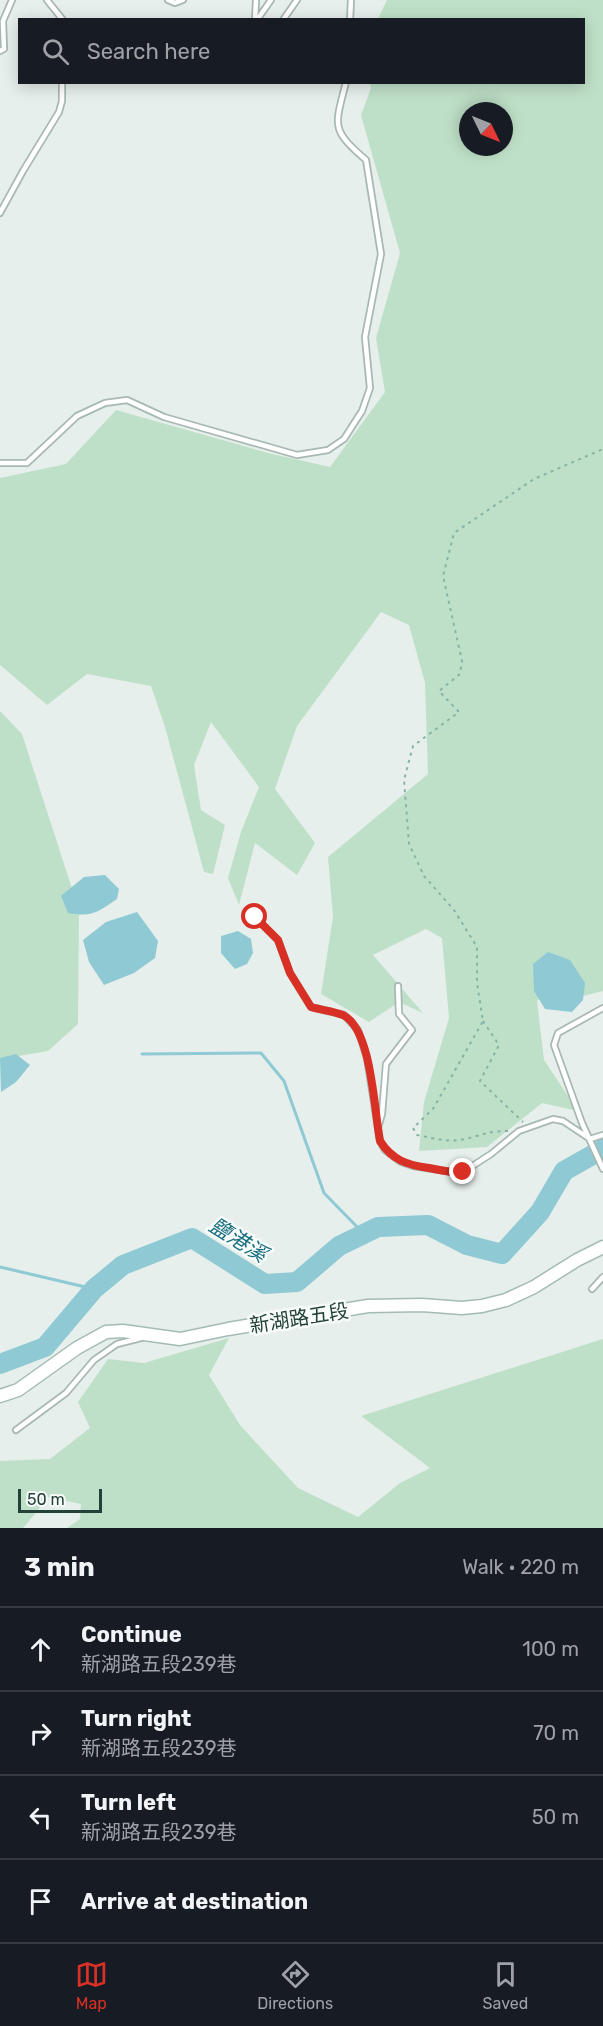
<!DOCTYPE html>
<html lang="en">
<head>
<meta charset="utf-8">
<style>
	:root { --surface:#171b24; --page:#20242c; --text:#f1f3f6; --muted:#9ea1a6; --line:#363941; --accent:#d93025 }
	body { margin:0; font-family:Rubik,"Noto Sans TC",sans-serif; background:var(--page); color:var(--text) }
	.compass { position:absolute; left:459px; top:102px; width:54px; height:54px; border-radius:50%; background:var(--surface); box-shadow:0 3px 15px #0003; rotate:133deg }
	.scale { position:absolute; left:18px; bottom:15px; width:84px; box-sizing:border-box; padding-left:6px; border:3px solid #24423a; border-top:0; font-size:16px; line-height:21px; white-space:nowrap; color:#24423a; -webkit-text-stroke:4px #f7fbf9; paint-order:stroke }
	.stop { position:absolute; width:18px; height:18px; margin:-14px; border:4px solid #d93025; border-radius:50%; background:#fff }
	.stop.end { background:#d93025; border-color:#fff; box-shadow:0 2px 6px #0008 }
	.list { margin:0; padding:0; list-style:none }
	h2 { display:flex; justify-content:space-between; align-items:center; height:78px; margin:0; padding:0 24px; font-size:26px }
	h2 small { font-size:20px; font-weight:400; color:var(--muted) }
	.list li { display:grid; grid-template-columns:39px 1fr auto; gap:18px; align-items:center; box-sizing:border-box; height:84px; padding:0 24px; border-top:2px solid var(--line) }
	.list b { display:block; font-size:22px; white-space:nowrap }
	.list p { margin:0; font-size:20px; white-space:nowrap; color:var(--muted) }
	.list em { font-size:20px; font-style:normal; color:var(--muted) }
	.icon { flex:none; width:33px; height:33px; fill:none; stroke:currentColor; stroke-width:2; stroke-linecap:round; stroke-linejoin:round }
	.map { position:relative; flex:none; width:603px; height:1528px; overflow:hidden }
	.search { position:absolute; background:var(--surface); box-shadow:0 3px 15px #0003; left:18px; right:18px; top:18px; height:66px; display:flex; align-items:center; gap:15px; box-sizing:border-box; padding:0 21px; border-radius:0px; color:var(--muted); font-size:22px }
	.sheet { height:414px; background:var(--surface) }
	nav { display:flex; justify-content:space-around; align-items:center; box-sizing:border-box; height:84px; border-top:2px solid var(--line); background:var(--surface); font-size:16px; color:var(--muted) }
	nav a { display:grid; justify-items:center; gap:3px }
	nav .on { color:var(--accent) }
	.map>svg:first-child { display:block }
	.green { fill:#bfe0c8; fill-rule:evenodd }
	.water { fill:#8ec9d4 }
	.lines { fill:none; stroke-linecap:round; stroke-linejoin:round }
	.stream { stroke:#8ec9d4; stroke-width:3 }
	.river { stroke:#8ec9d4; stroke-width:20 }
	.lane-casing { stroke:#a8b8b2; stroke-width:8 }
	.secondary-casing { stroke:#a4bbb3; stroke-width:15 }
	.path { stroke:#86b3a5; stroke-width:2; stroke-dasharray:3 4.5; stroke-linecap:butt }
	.lane { stroke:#fff; stroke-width:4.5 }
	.secondary { stroke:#fff; stroke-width:12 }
	.route { stroke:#d93025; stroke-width:8 }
	.labels { text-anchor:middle; stroke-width:5; stroke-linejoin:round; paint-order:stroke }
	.street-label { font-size:20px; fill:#24423a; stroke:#f7fbf9 }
	.water-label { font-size:21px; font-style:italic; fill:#1c6f80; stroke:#f7fbf9 }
</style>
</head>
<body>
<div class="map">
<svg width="603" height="1528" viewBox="0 0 603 1528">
	<rect width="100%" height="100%" fill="#e6efeb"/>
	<path class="green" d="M387 0H603V991L583 996 558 977 537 1001 544 1060 578 1111 542 1103 487 1147 419 1151 424 1102 449 1018 442 938 426 929 373 955 423 1013 399 1002 369 1022 321 994 333 917 328 857 428 774 425 683 409 625 381 612 297 726 275 789 315 843 297 875 255 843 239 905 228 878 241 832 259 787 211 722 194 765 201 810 225 825 213 874 204 872 165 727 151 686 87 674 47 705 0 665V478L66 464 116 410 268 453 330 467 385 392 376 338 400 253 361 115 371 88 370 83 584 82V20L378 19ZM468 111H504V147H468Z
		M0 711 22 734 79 910 78 1024 48 1051 0 1059Z
		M229 1338 209 1375 240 1425 298 1488 358 1517 400 1483 430 1468 361 1416 603 1339V1528H67L80 1519 81 1504 49 1497 23 1528H0V1461L50 1459 90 1428 78 1402 108 1359 144 1363Z"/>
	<path class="water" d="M105 875 119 889 117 899C96 913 93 917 68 913L61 896 84 877Z
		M137 912 158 941 155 958 134 973 104 985 89 962 83 940 106 922Z
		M238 931 251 939 253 953 247 964 235 969 221 953V936Z
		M548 952 570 960 585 983 583 1000 572 1012 545 1009 534 991 533 964Z
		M16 1054 30 1065 16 1082 1 1092 0 1058Z"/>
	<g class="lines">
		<path class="stream" d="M142 1054 261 1053 284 1081 324 1193 364 1234
			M0 1267 94 1289"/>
		<path class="river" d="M0 1364 45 1347 94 1289 123 1265 192 1238 265 1284 297 1282 339 1246 378 1227 428 1225 467 1245 502 1254 540 1212 564 1171 603 1149"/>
		<defs>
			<path id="lane" d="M47 0 63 20
				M168 0 175 3 183 0
				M255 20 256 0
				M257 20 271 0
				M283 20 297 0
				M350 20 351 0
				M0 51 4 49 3 21 12 0
				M0 213 23 171 59 112 62 101V82
				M0 463H27L77 416 105 403 127 400 164 417 297 455 328 450 344 439 362 411 370 388 365 337 381 254 366 160C330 129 335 126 346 82
				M255 917 278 940 290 973 311 1007 344 1015 358 1030 367 1058 380 1141 385 1150 401 1162 413 1166 452 1172H463L491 1154 519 1131 553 1119 563 1121 590 1139 603 1135
				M603 1008 558 1033 554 1045 582 1123 603 1169
				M378 1128 382 1114 386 1064 412 1030 399 1014 398 986
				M592 1289 603 1277
				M16 1430 66 1393 94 1360 117 1344 141 1338"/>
			<path id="secondary" d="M0 1396 18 1390 77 1348 106 1332 123 1331 180 1339 228 1329 368 1306 422 1305 462 1308 482 1306 506 1300 534 1287 577 1260 603 1247"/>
		</defs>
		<use href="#lane" class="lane-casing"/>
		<use href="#secondary" class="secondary-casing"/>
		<path class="path" d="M483 1021 499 1045 480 1081 523 1122
			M508 1131C487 1131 483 1135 465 1139 449 1143 433 1138 417 1135L413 1128 433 1109 483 1021 477 983V947L454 910 424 876 409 844 404 780 413 746 459 712 439 691 460 674 462 661 443 576 454 533 534 479 603 449"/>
		<use href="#lane" class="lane"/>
		<use href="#secondary" class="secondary"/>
	</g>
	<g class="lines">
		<path class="route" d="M255 917 278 940 290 973 311 1007C321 1010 333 1011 343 1015 372 1029 374 1111 380 1141 392 1160 407 1165 429 1168 440 1170 451 1173 463 1172"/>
	</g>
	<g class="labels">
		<g class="street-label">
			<text transform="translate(299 1318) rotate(-9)" y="7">新湖路五段</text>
		</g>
		<g class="water-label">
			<text transform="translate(238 1240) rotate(32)" y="7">鹽港溪</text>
		</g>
	</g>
</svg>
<svg class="compass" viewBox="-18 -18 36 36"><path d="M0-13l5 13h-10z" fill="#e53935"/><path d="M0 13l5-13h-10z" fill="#9ea1a6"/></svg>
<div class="scale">50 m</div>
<div class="stop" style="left:255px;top:917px"></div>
<div class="stop end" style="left:463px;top:1172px"></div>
<div class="search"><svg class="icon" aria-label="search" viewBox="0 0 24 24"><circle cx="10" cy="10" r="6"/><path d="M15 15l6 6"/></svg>Search here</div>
</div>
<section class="sheet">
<h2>3 min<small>Walk · 220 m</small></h2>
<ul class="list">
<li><svg class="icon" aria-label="ahead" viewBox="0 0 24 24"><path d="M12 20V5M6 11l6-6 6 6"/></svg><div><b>Continue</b><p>新湖路五段239巷</p></div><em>100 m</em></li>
<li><svg class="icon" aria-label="right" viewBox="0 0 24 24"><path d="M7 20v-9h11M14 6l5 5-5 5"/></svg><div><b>Turn right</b><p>新湖路五段239巷</p></div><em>70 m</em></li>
<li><svg class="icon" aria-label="left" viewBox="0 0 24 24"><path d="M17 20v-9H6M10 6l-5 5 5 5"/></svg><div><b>Turn left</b><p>新湖路五段239巷</p></div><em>50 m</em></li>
<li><svg class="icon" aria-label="arrive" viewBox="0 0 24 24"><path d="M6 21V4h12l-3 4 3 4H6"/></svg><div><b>Arrive at destination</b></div></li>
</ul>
</section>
<nav>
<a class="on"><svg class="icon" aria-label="map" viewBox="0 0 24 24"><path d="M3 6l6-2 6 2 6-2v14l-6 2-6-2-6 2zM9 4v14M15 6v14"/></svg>Map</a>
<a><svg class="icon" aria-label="directions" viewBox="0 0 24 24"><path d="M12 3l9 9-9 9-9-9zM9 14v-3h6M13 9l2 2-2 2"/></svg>Directions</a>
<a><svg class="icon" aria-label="saved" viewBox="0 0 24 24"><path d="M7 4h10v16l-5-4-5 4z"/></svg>Saved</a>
</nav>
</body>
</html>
